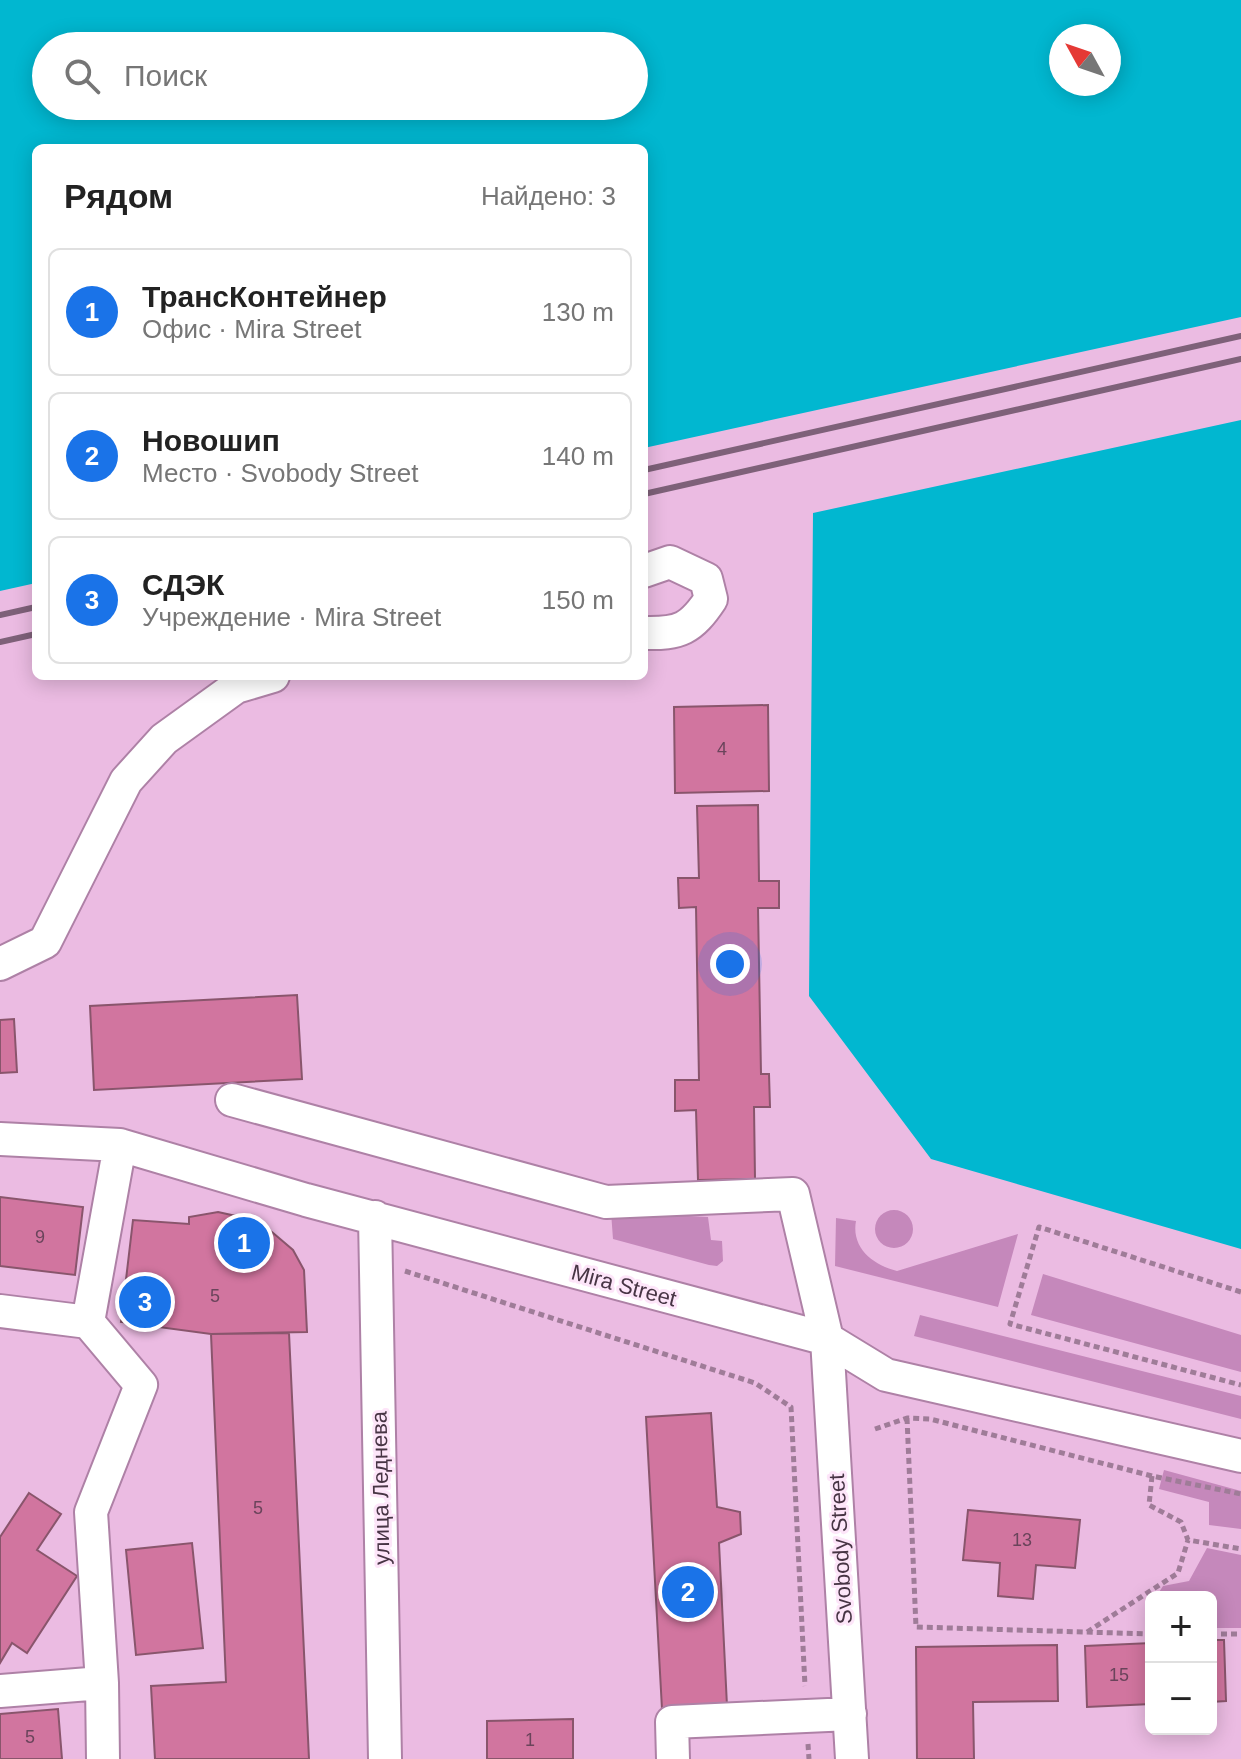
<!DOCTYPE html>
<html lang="ru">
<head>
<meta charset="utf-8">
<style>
	:root { --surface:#fff; --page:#f2f2f2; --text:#222; --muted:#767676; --line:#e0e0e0; --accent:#1a73e8 }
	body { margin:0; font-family:Arial,sans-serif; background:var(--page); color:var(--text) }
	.controls { position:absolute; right:24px; bottom:24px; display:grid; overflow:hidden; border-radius:12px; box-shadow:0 4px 20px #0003 }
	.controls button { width:72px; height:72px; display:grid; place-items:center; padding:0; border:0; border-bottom:2px solid var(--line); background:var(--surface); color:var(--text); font:40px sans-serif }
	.compass { position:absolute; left:1049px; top:24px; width:72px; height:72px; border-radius:50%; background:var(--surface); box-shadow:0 4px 20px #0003; rotate:310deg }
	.you { position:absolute; left:730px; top:964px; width:28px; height:28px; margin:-20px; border:6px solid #fff; border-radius:50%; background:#1a73e8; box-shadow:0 0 0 12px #1a73e833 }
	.badge { display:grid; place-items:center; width:52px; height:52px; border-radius:50%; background:var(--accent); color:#fff; font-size:26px; font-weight:700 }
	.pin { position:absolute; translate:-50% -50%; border:4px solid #fff; box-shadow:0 2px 8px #0006 }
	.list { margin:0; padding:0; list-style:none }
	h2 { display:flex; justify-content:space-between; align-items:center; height:104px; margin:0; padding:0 32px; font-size:34px }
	h2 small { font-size:26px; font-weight:400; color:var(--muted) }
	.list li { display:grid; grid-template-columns:52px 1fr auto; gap:24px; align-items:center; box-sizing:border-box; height:128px; margin:0 16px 16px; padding:0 16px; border:2px solid var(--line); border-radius:12px }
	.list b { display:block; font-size:30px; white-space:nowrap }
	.list p { margin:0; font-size:26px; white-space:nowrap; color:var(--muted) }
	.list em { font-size:26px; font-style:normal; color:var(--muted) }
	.icon { flex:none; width:44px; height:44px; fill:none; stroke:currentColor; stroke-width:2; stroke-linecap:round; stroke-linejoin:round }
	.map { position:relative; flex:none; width:1241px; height:1759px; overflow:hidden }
	.search { position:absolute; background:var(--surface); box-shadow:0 4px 20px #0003; left:32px; top:32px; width:616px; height:88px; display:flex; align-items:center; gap:20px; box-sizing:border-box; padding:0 28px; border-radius:44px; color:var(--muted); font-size:30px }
	.panel { position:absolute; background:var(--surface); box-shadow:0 4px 20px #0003; left:32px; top:144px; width:616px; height:536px; border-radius:12px }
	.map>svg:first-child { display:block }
	.green { fill:#c588bb }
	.water { fill:#01b7d0; fill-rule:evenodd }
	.building { fill:#d1759f; stroke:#89556c; stroke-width:2 }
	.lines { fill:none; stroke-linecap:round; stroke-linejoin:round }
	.minor-casing { stroke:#ae81a6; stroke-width:36 }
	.path { stroke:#9f7c98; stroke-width:5; stroke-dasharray:6 4; stroke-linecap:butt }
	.minor { stroke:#fff; stroke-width:32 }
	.rail { stroke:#7e6179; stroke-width:6 }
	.labels { text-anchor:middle; stroke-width:6; stroke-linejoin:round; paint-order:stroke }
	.number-label { font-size:18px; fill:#6a445b }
	.street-label { font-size:22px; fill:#473444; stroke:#fde5f9 }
</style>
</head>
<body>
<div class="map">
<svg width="1241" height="1759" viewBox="0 0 1241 1759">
	<rect width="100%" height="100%" fill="#ebbbe2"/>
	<path class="green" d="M875 1229a19 19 0 1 1 38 0a19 19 0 1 1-38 0Z
		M611 1212 708 1217 711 1240 722 1241 723 1261 717 1266 709 1265 613 1239Z
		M836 1218 856 1221C851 1248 873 1265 897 1271L1018 1234 998 1307 835 1266Z
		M1043 1274 1241 1335V1372L1031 1315Z
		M920 1315 1241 1396V1419L914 1336Z
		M1164 1470 1241 1491V1529L1209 1525V1502L1159 1489Z
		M1207 1548 1241 1555V1628H1211V1597H1156L1163 1586 1189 1581Z"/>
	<path class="water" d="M0 0H1241V317L644 448V148H36V583L0 591ZM1061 36H1109V84H1061ZM46 46H634V106H46Z
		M1241 420V1249L931 1159 809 996 813 513Z"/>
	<path class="building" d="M768 705 769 791 675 793 674 707Z
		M758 805 759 881H779V908H758L761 1074H769L770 1107H754L755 1179 698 1180 696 1110 675 1111V1080H699L696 907 679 908 678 878H699L697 806Z
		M297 995 302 1079 94 1090 90 1006Z
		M14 1019 17 1072 0 1073V1020Z
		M0 1197 83 1207 75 1275 0 1266Z
		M218 1212 245 1218 272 1232 293 1250 304 1270 307 1332 211 1334 121 1322 133 1220 189 1224V1217Z
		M289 1333 309 1759H155L151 1686 226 1682 211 1334Z
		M711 1413 717 1507 740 1512 741 1534 719 1543 727 1706 662 1709 646 1417Z
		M29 1493 61 1514 37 1550 77 1576 27 1653 12 1643 0 1663V1537Z
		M968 1510 1080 1520 1075 1568 1036 1565 1033 1599 998 1596 1000 1563 963 1560Z
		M192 1543 203 1648 136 1655 126 1550Z
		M1211 1640H1224L1226 1701 1211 1702Z
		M1151 1643V1704L1087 1707 1085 1646Z
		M1057 1645 1058 1701 973 1702 974 1759H917L916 1647Z
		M58 1709 62 1759H0V1714Z
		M573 1719V1759H487V1721Z"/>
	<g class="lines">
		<defs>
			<path id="minor" d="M644 571 670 562 706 579 711 599C691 629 680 634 644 633
				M0 964 45 942 126 781 164 739 236 687 273 676
				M232 1100 606 1202 793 1194 827 1339 852 1759
				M0 1139 120 1145 306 1200 827 1339 886 1375 1241 1456
				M375 1217 385 1759
				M0 1311 88 1322 141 1385 91 1512 102 1683
				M88 1322 120 1145
				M0 1691 102 1683 103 1759
				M673 1759 672 1722 850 1714"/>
		</defs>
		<use href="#minor" class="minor-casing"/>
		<path class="path" d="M405 1271 755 1383 791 1407 805 1686
			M1241 1292 1039 1227 1010 1324 1241 1385
			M907 1418 916 1627 1151 1634
			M875 1429 907 1418 930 1419 1152 1476 1241 1494
			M1152 1476 1149 1505 1181 1522 1188 1540 1241 1549
			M1087 1632 1178 1573 1188 1540
			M1211 1634H1241
			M808 1744 809 1759"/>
		<use href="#minor" class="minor"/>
		<path class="rail" d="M644 470 1241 336
			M644 494 1241 359
			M0 615 36 607
			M0 642 36 634"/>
	</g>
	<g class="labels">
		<g class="number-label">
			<text x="722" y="755">4</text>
			<text x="40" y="1243">9</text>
			<text x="215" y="1302">5</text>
			<text x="258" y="1514">5</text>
			<text x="1022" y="1546">13</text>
			<text x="1119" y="1681">15</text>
			<text x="30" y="1743">5</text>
			<text x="530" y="1746">1</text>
		</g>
		<g class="street-label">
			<text transform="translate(624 1285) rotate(15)" y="8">Mira Street</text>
			<text transform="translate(380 1488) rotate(-91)" y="8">улица Леднева</text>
			<text transform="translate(840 1549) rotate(-93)" y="8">Svobody Street</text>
		</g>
	</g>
</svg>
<div class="controls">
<button>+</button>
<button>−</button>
</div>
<svg class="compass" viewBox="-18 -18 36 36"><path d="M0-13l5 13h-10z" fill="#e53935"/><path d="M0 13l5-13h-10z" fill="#767676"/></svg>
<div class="you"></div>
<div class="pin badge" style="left:244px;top:1243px">1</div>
<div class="pin badge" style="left:688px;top:1592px">2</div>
<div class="pin badge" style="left:145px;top:1302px">3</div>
<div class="search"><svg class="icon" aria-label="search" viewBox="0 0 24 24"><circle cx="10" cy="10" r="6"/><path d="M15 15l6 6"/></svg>Поиск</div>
<section class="panel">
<h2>Рядом<small>Найдено: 3</small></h2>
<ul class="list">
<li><span class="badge">1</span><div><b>ТрансКонтейнер</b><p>Офис · Mira Street</p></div><em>130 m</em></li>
<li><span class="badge">2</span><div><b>Новошип</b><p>Место · Svobody Street</p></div><em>140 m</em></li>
<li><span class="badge">3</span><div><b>СДЭК</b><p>Учреждение · Mira Street</p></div><em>150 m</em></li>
</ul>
</section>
</div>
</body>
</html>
